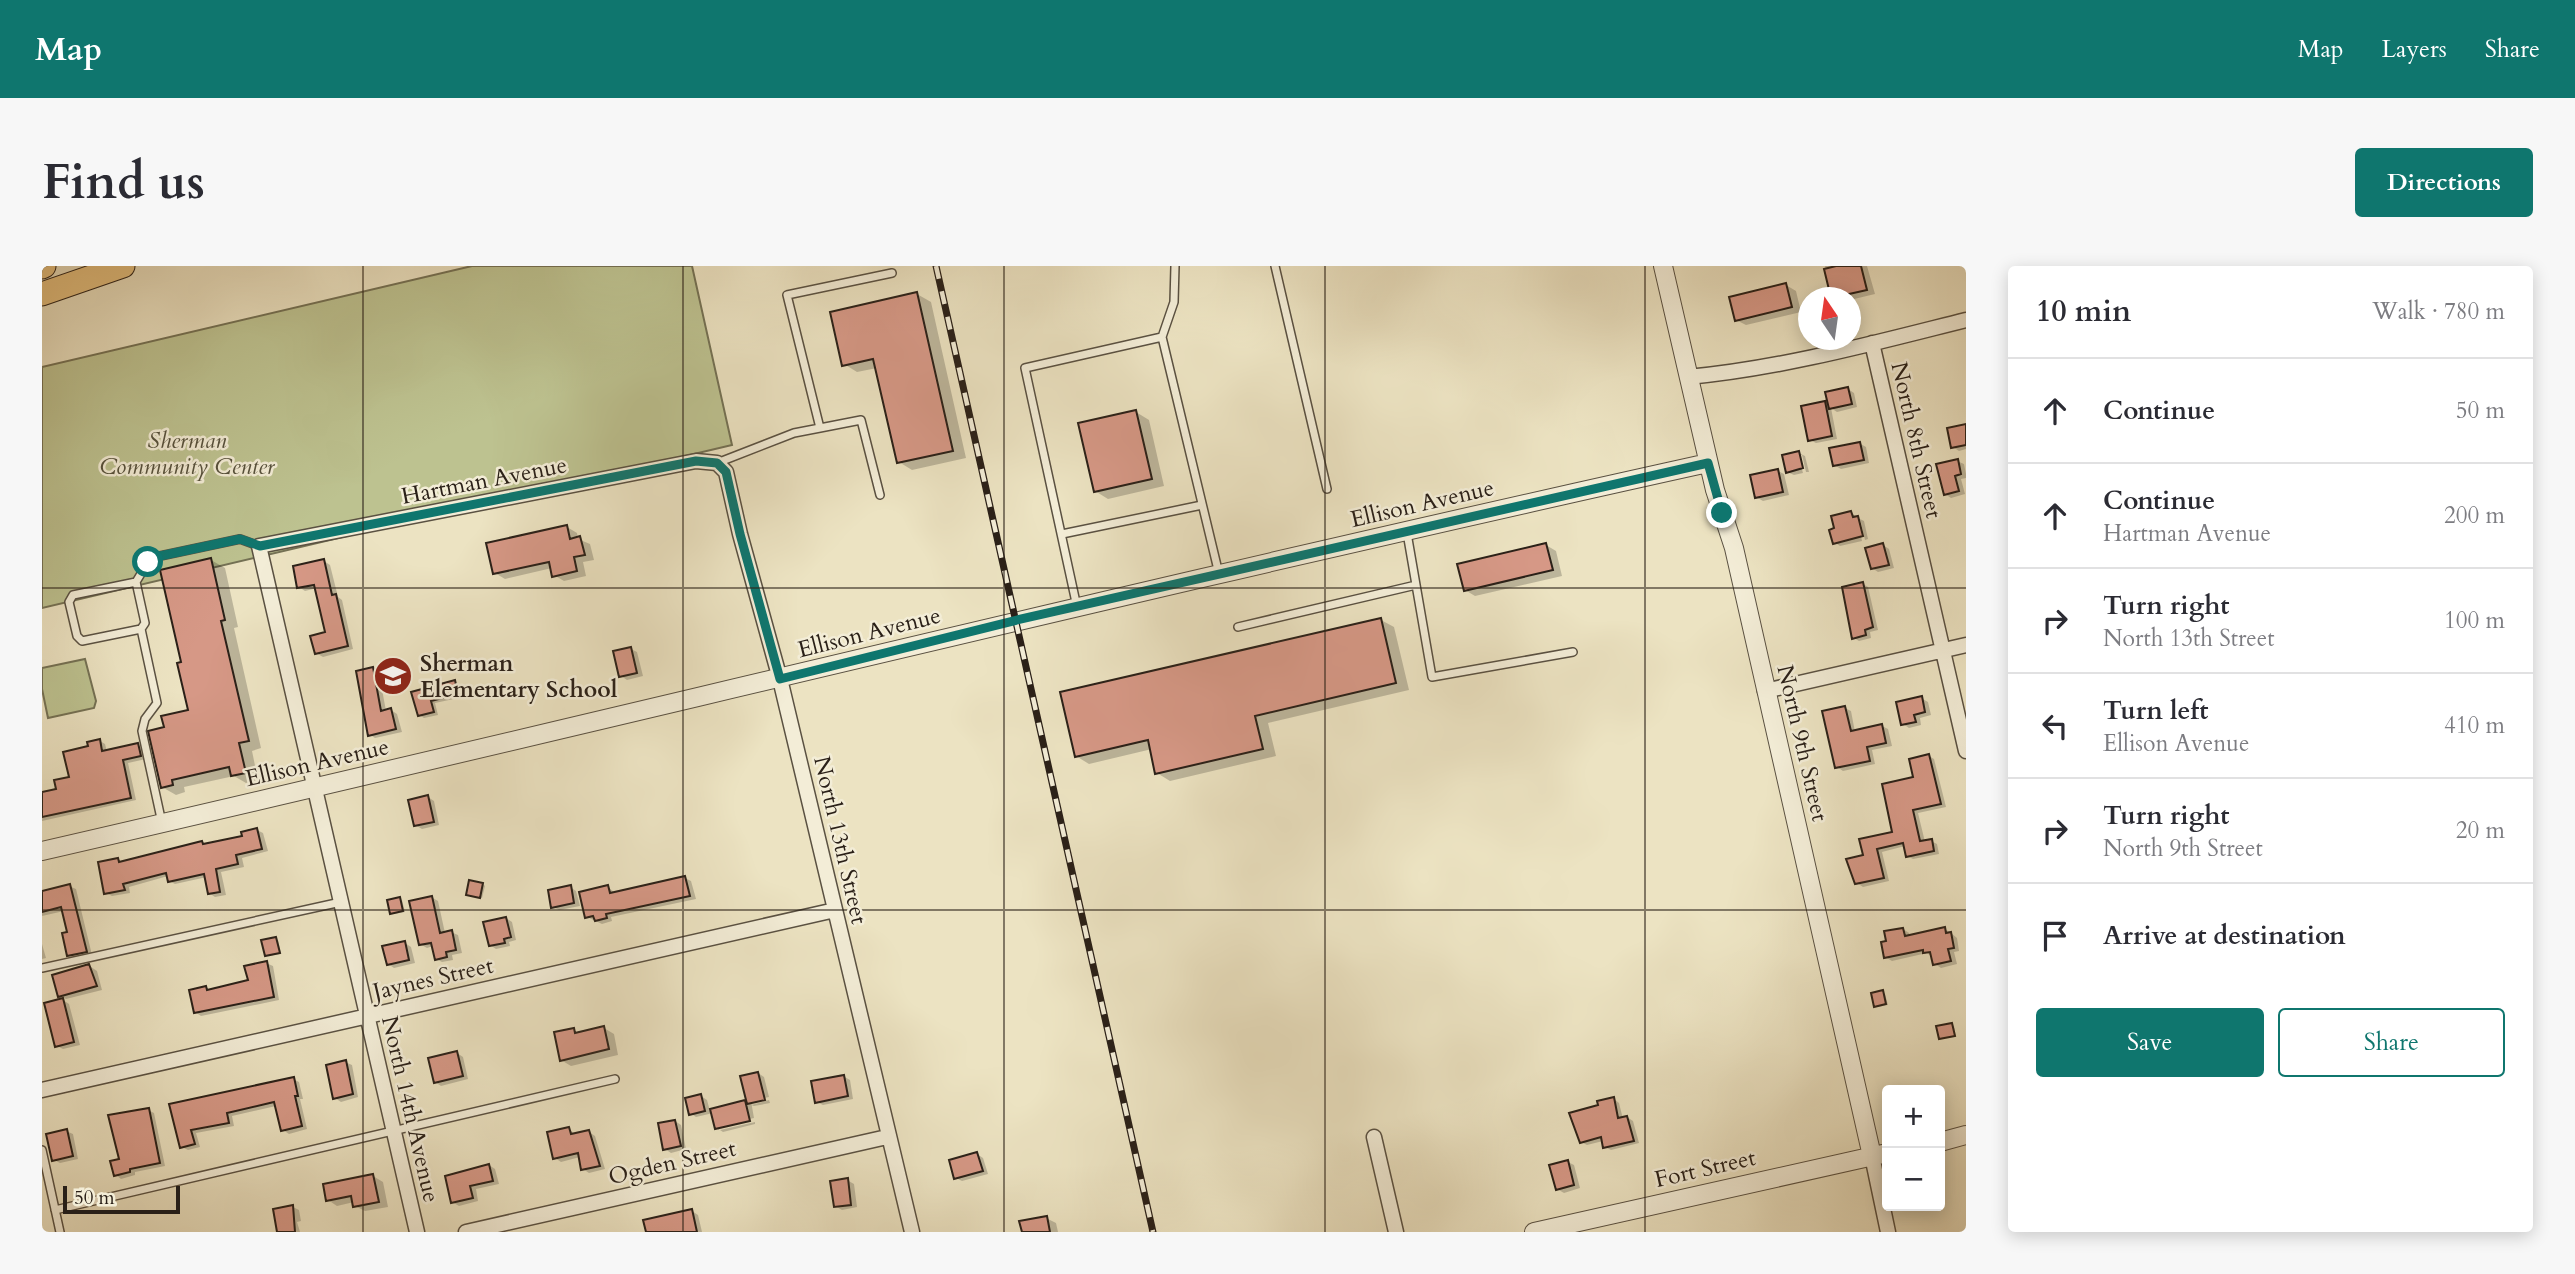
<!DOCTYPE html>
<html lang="en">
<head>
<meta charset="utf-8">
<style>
	:root { --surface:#fff; --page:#f7f7f7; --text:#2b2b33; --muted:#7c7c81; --line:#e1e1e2; --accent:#0f766e }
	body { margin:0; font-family:Cardo,serif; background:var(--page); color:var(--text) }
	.controls { position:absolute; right:21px; bottom:21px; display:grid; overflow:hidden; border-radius:7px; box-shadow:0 4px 18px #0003 }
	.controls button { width:63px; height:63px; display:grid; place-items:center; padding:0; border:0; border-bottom:2px solid var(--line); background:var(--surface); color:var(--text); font:35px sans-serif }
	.compass { position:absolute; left:1756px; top:21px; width:63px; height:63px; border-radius:50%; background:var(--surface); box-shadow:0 4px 18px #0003; rotate:347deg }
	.scale { position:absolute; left:21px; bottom:18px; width:117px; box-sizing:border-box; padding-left:7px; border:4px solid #2a2018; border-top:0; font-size:19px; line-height:24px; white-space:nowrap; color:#2a2018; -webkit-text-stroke:5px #f3edd7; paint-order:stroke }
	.stop { position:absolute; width:21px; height:21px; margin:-16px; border:5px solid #0f766e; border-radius:50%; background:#fff }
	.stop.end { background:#0f766e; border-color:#fff; box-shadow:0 2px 7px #0008 }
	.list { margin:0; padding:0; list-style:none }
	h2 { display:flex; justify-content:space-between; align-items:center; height:91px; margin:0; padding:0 28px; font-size:30px }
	h2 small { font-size:23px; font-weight:400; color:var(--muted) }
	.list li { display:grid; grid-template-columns:46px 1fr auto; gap:21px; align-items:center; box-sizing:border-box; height:105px; padding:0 28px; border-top:2px solid var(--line) }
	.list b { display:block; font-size:26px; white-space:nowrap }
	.list p { margin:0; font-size:23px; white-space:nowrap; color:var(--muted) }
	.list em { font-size:23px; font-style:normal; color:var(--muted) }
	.actions { display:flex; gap:14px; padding:21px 28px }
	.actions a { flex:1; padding:16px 0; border:2px solid var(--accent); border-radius:7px; text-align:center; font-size:24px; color:var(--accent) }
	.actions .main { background:var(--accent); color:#fff }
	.icon { flex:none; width:38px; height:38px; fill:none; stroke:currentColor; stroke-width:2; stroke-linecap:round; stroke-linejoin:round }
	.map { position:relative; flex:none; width:1924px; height:966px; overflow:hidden; border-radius:7px }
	header { display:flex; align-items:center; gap:42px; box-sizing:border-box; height:98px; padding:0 35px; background:var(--accent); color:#fff }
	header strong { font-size:33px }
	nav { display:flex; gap:38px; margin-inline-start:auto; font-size:24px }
	.intro { display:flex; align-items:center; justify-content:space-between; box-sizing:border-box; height:168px; padding:0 42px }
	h1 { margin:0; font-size:49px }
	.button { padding:18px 32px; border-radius:7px; background:var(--accent); color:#fff; font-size:24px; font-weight:700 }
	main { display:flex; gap:42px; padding:0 42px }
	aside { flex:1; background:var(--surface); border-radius:7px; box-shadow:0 4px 18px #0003 }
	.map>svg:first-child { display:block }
	.green { fill:#bdc290; stroke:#747154; stroke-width:2 }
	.shadow { fill:#0003 }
	.building { fill:#d69886; stroke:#2a2018; stroke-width:2 }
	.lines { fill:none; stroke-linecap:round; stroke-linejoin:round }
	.service-casing { stroke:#5a5142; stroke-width:10 }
	.minor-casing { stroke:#5a5142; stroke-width:17 }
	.tertiary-casing { stroke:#5a5142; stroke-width:20 }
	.trunk-casing { stroke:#2a2018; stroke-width:25 }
	.service { stroke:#f3edd7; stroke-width:7 }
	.minor { stroke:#f3edd7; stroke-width:14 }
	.tertiary { stroke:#f3edd7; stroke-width:18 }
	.trunk { stroke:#e6c281; stroke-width:23 }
	.rail-casing { stroke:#2a2018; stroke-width:7 }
	.rail { stroke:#f3edd7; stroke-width:4.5; stroke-dasharray:13; stroke-linecap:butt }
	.route { stroke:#0f766e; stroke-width:9 }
	.grid { fill:none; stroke:#2a2018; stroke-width:2; stroke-opacity:0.55 }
	.labels { text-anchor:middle; stroke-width:5; stroke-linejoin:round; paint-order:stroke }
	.park-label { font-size:23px; font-style:italic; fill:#56513c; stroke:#f3edd7 }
	.street-label { font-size:23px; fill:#2a2018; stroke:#f3edd7 }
	.poi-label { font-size:23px; font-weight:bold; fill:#2a2018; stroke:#f3edd7; text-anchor:start }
</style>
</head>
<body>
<header>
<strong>Map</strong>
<nav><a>Map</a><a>Layers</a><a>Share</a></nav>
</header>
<div class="intro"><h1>Find us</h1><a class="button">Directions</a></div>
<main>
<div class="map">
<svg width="1924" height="966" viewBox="0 0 1924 966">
	<rect width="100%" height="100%" fill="#ece3c2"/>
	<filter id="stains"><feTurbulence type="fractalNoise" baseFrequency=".00286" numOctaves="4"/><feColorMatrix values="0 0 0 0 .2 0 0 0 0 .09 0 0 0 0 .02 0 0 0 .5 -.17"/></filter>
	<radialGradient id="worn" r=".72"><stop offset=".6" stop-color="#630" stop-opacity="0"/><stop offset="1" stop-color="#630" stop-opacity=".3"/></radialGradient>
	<path class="green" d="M430 0H650L690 179 0 342V101Z
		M43 393 54 435 52 442 6 452 0 423V402Z"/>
	<path class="shadow" d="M1783 0H1825L1833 28 1808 34V32H1791Z
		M1744 19 1754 25 1759 46 1704 59 1694 54Z
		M875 28 889 36 924 192 870 204 857 196 835 102 815 106 802 98Z
		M1806 123 1812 127 1815 141 1795 146 1789 142 1795 173 1774 177 1768 174 1783 137 1788 140Z
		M1094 146 1107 154 1122 220 1066 233 1053 225Z
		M1924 160V183L1917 185 1911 181Z
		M1817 177 1824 181 1827 197 1799 203 1792 199Z
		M1757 187 1763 190 1767 206H1764L1760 189H1756L1761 207 1752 209 1745 206Z
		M1915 195 1922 198 1924 208V212L1919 213 1923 228 1909 232 1903 228Z
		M1736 205 1742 208 1747 229 1721 235 1714 231Z
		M1809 247 1817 252H1815L1820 275 1798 280 1792 276Z
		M1818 253 1822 255 1826 273 1823 274Z
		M525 261 535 267 536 273 548 278 552 294 541 296 544 310 522 315 512 309 510 302 463 313 453 307Z
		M1504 279 1514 285 1520 310 1433 330 1423 324Z
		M1841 279 1847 283 1852 302 1836 306 1830 302Z
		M169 294 183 302 196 361 192 362 219 482 210 485 216 514 204 517 192 510 142 521 143 526 134 529 120 521 124 462 148 445 141 397Z
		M282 295 288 299 296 331 300 334 311 383 281 391 274 387 285 368 275 322 263 325 257 321Z
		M1821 318 1826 321 1836 364 1828 366 1829 372 1817 375 1812 372Z
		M1339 354 1352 361 1367 424 1226 457 1234 490 1128 515 1115 507 1110 483 1047 498 1034 490Z
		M589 383 595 386 601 410 585 414 579 410Z
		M331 403 337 407 344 445 349 444 355 448 360 466 333 472 327 468Z
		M413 416 418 419 421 431 393 437 396 449 382 452 377 449 371 427Z
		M1879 432 1886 436 1889 449 1878 452 1879 459 1867 462 1861 458Z
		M1803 442 1809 445 1813 466 1840 460 1846 463 1850 480 1830 484 1833 498 1801 505 1795 501Z
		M58 475 63 478 65 486 96 479 102 482 104 493 86 497 94 534 0 555V527L16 524 29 513 49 482Z
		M1887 490 1892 493 1904 541 1876 547 1883 576 1889 575 1895 578 1897 588 1871 593 1865 590 1863 580 1840 586 1847 615 1821 621 1815 617 1823 591 1852 567 1873 513Z
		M386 531 392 535 397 559 380 563 373 559Z
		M215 564 221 567 226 585 200 592 202 601 179 606 184 629 173 631 167 627 165 611 133 618 127 615 126 610 87 621 88 627 70 630 64 627 76 594 81 597 160 577 165 579 202 571Z
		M643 612 649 615 654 633 569 651 570 655 560 658 545 651 566 621 573 627Z
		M441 618 443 620 440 632 428 629Z
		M27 620 34 623 50 689 33 693 27 689V667L22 645 0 650V626Z
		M528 621 534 625 538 640 517 644 511 641Z
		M389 631 396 635 403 667 409 666 416 669 420 687 410 689 411 694 400 696 394 693 391 680 385 682 378 678Z
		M358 633 360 634 363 646 352 648 349 647Z
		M464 652 470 656 474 674 467 676 468 680 454 683 448 679Z
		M1861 663 1867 667 1868 671 1903 663 1909 667 1915 672 1917 685 1912 686 1915 698 1899 702 1893 698 1889 690 1885 687 1850 695 1843 691 1846 676Z
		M234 673 236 674 239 688 227 690 224 689Z
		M363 677 369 681 373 697 352 702 346 698Z
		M0 678 4 692 0 693Z
		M224 697 231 700 237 734 159 750 153 746 164 722 169 725 208 716Z
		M49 701 55 705 60 724 24 733 17 729 30 704Z
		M1841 726 1843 728 1846 739 1836 741 1833 740Z
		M21 734 27 738 38 779 21 783 15 780Z
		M1910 759 1912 760 1914 771 1898 772Z
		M562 762 572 768 576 789 529 800 519 794 531 764 538 768Z
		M415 787 421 791 426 813 399 820 393 816Z
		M303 796 310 799 316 831 299 836 293 832Z
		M716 807 722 811 727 831 709 835 712 852 677 860V864L675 862 671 847 654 851 648 847 659 830 665 834 668 845 703 836 706 838 700 811Z
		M801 810 808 814 811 833 781 839 775 836Z
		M251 813 257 816 261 833H258L265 863 247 868 241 864 234 840 190 850 192 860 154 867 158 881 146 884 140 881 129 839Z
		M1572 833 1577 837 1581 853 1585 851 1591 855 1597 877 1569 884 1563 881 1561 875 1545 879 1539 876 1558 840Z
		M727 834 728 837 712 840 709 839Z
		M106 844 112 847 123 900 93 906V909L79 913 74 909 79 895Z
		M633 855 639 859 644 883 629 887 623 883Z
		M713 856V858L681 866 678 864Z
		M527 863 534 869 547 866 553 870 563 903 547 907 541 903 538 891 519 896 513 892Z
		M24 865 31 868 36 893 18 897 12 894Z
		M935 888 941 892 946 908 920 915 914 912Z
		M1526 896 1532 899 1538 922 1522 927 1515 923Z
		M447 899 453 903 457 918 434 923 436 935 417 940 410 936Z
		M331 910 341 916 346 941 323 945 313 940 312 936 295 940 286 934Z
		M805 914 812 918 815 941 800 944 793 940Z
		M251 941 257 944 259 955 255 956 258 966H237Z
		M650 945 656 949 660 966H606Z
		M1004 952 1014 957 1016 966H982Z"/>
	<path class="building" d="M1794 0H1819L1825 24 1789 32 1782 3Z
		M1744 17 1750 41 1693 55 1687 31Z
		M875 26 911 185 855 197 831 93 800 100 788 46Z
		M1806 121 1810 138 1787 143 1783 126Z
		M1783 135 1790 170 1766 175 1759 140Z
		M1094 144 1110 213 1052 226 1036 157Z
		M1924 158V179L1909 182 1905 162Z
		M1818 176 1822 194 1791 200 1787 182Z
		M1757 185 1761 202 1744 207 1740 189Z
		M1916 193 1919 208 1913 210 1917 225 1902 229 1894 198Z
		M1736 203 1741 226 1713 232 1708 209Z
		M1809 245 1811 251 1816 250 1821 270 1791 278 1787 264 1792 262 1789 250Z
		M525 259 528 273 538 270 543 289 532 291 535 305 510 311 507 296 451 308 444 277Z
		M1504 277 1511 304 1422 325 1415 298Z
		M1841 277 1847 299 1829 303 1823 282Z
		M169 292 183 354 179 355 207 475 197 477 204 507 189 510 187 501 130 514 131 519 119 522 106 465 122 461 119 450 146 444 135 397 139 396 118 304Z
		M282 293 290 329 294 328 306 380 273 388 268 370 283 366 272 319 255 322 251 300Z
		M1821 316 1831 361 1823 364 1824 369 1810 373 1800 321Z
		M1339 352 1354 417 1213 450 1221 483 1113 508 1106 474 1033 491 1018 426Z
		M589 381 595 407 577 411 571 385Z
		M331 401 339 445 349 442 354 463 326 470 314 405Z
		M413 414 416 428 389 435 392 446 376 450 369 426Z
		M1880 430 1883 446 1872 449 1874 456 1859 459 1854 436Z
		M1803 440 1809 465 1840 458 1844 477 1825 481 1828 495 1793 502 1780 445Z
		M58 473 60 485 96 477 99 490 81 494 89 532 0 551V526L14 523 12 514 27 511 21 486 46 480 45 476Z
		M1887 488 1899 538 1871 544 1878 575 1890 573 1892 585 1864 591 1861 577 1835 583 1842 612 1813 618 1804 593 1821 589 1817 573 1850 566 1840 518 1871 511 1867 493Z
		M386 529 392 556 372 560 366 534Z
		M215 562 220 583 194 589 196 598 174 603 178 626 166 628 162 608 126 616 124 607 81 618 83 624 62 628 56 596 76 592 77 596 160 575 161 578 200 570 199 566Z
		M643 610 648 630 564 648 565 652 553 655 551 650 543 652 537 626 566 619 568 627Z
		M427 614 441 617 438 632 424 629Z
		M28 618 45 686 25 690 20 667 25 666 19 641 0 646V625Z
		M529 619 532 637 509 642 506 624Z
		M390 630 398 667 410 664 414 684 404 686 405 691 393 694 389 677 377 679 367 635Z
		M358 631 361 645 348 648 345 634Z
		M464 651 469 671 462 673 463 677 447 680 441 656Z
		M1903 661 1904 667 1909 666 1912 682 1906 683 1909 695 1891 699 1888 686 1881 687V684L1842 692 1839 676 1844 675 1842 665 1861 662 1863 670Z
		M234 671 238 687 223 690 219 674Z
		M363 675 367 694 345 699 340 680Z
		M225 695 232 731 152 747 147 724 164 720 165 724 206 714 202 700Z
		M47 698 55 720 16 731 10 709Z
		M1841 724 1844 738 1832 741 1829 727Z
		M21 732 32 776 13 781 2 737Z
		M1910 757 1913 770 1897 773 1894 760Z
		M562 760 567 783 518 795 512 766 532 762 533 767Z
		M415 785 421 810 392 817 386 792Z
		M304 794 311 828 291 833 284 799Z
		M716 806 723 834 705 838 698 810Z
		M802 809 806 830 773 837 769 815Z
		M252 811 256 830H253L260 860 239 865 232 836 185 847 187 857 149 864 153 878 138 882 127 838Z
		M659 828 663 845 647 849 643 832Z
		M1572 831 1576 852 1585 850 1592 875 1561 882 1559 871 1538 877 1527 847 1556 839 1555 835Z
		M703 834 708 855 673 863 668 843Z
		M107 842 118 897 88 903V906L72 910 68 895 77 893 66 849Z
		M633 854 639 880 621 884 616 857Z
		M527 861 529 868 547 864 558 900 539 904 536 887 511 893 505 866Z
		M25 863 31 890 10 895 4 868Z
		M935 886 941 905 912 913 907 894Z
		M1526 894 1532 919 1514 924 1507 899Z
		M447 898 451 915 428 920 431 932 409 937 403 910Z
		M331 908 337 936 311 941 309 930 284 935 281 918Z
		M806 912 809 939 792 941 788 915Z
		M251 939 253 966H235L231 943Z
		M650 943 655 966H604L601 954Z
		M1005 950 1008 966H980L977 955Z"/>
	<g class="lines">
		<defs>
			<path id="service" d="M1233 0 1285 223
				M1120 71 1132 36 1133 0
				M778 162 819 154 838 229
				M675 197 752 167 778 162 745 29 850 7
				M1365 267 1390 411 1531 386
				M1020 268 1160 239
				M94 316 31 329 27 336 35 370 40 375 99 363 103 357 94 316 106 296 118 290 198 273 217 280
				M1035 341 983 102 1120 71 1177 308
				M1196 361 1374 319
				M99 363 115 437 103 453 100 465 120 557
				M0 702 299 636
				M0 884 18 966
				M13 944 573 813"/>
			<path id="minor" d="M1830 77 1924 485
				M1646 111C1741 102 1832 77 1924 54
				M1723 425 1924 379
				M0 824 793 644
				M1332 871 1354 966
				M1830 890 1846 966
				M375 966 217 280 654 195 675 197 684 206 698 268 738 413 870 966
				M424 966 845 871"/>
			<path id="tertiary" d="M1621 0 1673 224 1692 282 1830 890
				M0 585C556 457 1109 320 1666 197
				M1898 876 1924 869
				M1492 966 1845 887"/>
			<path id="trunk" d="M0 1 2 0
				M0 28 81 0"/>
		</defs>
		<use href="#service" class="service-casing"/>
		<use href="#minor" class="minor-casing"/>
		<use href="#tertiary" class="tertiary-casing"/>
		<use href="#trunk" class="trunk-casing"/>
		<use href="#service" class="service"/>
		<use href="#minor" class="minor"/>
		<use href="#tertiary" class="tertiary"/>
		<use href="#trunk" class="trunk"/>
		<defs>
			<path id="rail" d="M894 0 1111 966"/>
		</defs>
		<use href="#rail" class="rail-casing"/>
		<use href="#rail" class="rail"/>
	</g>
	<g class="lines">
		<path class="route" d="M106 296 118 290 198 273 218 280 654 195 675 197 684 206 698 268 738 413 975 354 1666 197 1680 247"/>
	</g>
	<path class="grid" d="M321 0V966M641 0V966M962 0V966M1283 0V966M1603 0V966M0 322H1924M0 644H1924"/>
	<defs>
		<symbol id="school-disc" viewBox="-11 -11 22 22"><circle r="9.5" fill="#8f2418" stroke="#f3edd7"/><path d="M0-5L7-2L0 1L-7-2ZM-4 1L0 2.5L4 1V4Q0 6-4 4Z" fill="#fff"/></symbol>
	</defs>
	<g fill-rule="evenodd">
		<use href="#school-disc" x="329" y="388" width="44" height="44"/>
	</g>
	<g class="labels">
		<g class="park-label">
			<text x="145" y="182">Sherman<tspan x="145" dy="26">Community Center</tspan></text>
		</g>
		<g class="street-label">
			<text transform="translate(1875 174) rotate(77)" y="8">North 8th Street</text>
			<text transform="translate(442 214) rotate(-11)" y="8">Hartman Avenue</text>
			<text transform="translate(1380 237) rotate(-13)" y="8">Ellison Avenue</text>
			<text transform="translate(827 366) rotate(-14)" y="8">Ellison Avenue</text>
			<text transform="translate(1761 477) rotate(77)" y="8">North 9th Street</text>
			<text transform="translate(275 496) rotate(-13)" y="8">Ellison Avenue</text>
			<text transform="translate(799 574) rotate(77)" y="8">North 13th Street</text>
			<text transform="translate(391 712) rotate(-13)" y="8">Jaynes Street</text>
			<text transform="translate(369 843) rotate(77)" y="8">North 14th Avenue</text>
			<text transform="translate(630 896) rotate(-13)" y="8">Ogden Street</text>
			<text transform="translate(1663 902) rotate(-13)" y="8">Fort Street</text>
		</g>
		<g class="poi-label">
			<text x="378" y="405">Sherman<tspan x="378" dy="26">Elementary School</tspan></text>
		</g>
	</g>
	<rect width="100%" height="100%" filter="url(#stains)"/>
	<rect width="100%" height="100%" fill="url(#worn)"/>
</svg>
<div class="controls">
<button>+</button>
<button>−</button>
</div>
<svg class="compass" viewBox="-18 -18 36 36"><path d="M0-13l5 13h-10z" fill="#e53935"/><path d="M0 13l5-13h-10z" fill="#7c7c81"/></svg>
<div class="scale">50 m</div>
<div class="stop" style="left:106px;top:296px"></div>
<div class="stop end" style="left:1680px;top:247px"></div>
</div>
<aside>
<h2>10 min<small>Walk · 780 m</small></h2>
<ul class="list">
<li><svg class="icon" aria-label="ahead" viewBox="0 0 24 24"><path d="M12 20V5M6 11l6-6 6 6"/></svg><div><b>Continue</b></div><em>50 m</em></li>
<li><svg class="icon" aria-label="ahead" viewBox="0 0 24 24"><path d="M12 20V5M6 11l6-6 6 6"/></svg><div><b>Continue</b><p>Hartman Avenue</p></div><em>200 m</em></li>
<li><svg class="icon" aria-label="right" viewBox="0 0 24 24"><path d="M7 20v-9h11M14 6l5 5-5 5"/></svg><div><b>Turn right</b><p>North 13th Street</p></div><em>100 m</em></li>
<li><svg class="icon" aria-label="left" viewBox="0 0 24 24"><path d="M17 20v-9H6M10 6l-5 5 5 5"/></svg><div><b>Turn left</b><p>Ellison Avenue</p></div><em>410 m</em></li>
<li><svg class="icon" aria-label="right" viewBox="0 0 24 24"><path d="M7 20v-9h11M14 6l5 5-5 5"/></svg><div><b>Turn right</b><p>North 9th Street</p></div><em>20 m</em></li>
<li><svg class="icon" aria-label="arrive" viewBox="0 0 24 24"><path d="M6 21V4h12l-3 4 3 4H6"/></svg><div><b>Arrive at destination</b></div></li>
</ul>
<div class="actions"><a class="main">Save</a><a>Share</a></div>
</aside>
</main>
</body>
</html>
